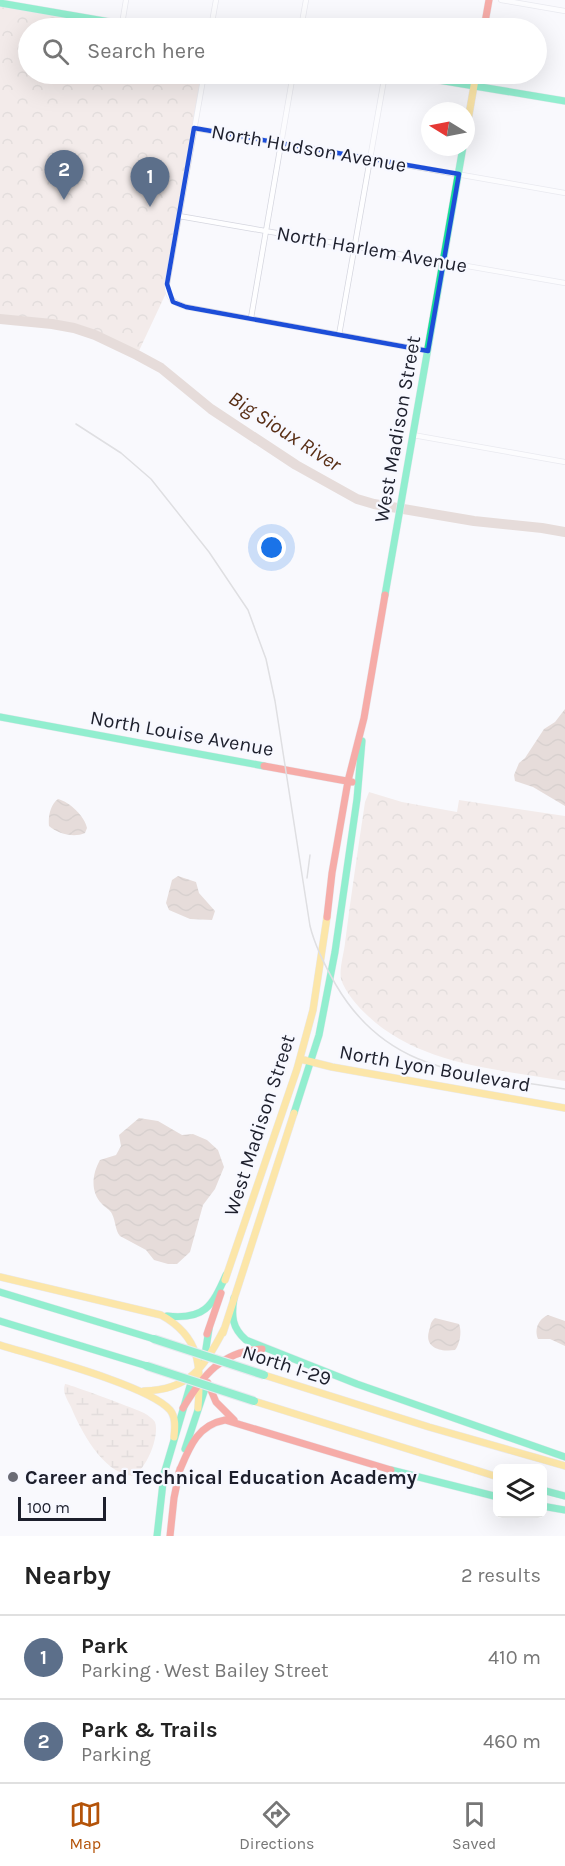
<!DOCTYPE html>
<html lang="en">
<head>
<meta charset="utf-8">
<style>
	:root { --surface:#fff; --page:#f2f2f2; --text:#222; --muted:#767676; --line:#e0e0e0; --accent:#b45309 }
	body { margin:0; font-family:Karla,sans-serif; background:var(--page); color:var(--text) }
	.controls { position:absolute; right:18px; bottom:18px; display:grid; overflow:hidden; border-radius:9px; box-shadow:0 6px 24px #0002 }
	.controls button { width:54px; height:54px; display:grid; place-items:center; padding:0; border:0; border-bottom:2px solid var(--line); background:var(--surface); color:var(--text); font:30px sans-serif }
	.compass { position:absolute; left:421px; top:102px; width:54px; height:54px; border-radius:50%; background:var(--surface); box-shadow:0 6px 24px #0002; rotate:280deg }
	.scale { position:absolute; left:18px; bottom:15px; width:88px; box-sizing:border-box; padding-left:6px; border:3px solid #1d1f2c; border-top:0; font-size:16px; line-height:21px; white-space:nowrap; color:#1d1f2c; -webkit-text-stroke:4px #f7f8ff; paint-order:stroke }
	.you { position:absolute; left:272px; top:548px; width:21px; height:21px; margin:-15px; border:4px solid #fff; border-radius:50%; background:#1a73e8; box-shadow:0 0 0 9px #1a73e833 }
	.badge { display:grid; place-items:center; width:39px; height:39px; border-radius:50%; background:var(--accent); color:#fff; font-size:20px; font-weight:700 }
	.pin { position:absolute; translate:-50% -50px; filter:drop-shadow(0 2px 3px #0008) }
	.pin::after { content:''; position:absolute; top:32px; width:21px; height:18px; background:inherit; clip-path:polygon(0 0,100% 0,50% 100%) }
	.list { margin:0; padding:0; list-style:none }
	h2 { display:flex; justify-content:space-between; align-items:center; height:78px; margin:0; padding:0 24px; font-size:26px }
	h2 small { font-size:20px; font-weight:400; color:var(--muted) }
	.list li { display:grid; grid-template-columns:39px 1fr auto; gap:18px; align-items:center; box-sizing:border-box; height:84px; padding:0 24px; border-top:2px solid var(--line) }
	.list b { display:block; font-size:22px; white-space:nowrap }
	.list p { margin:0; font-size:20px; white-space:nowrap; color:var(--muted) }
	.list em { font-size:20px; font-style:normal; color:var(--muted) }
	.icon { flex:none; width:33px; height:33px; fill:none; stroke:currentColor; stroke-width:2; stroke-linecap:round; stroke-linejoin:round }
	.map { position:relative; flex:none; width:565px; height:1536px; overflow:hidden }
	.search { position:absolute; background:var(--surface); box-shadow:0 6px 24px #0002; left:18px; right:18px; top:18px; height:66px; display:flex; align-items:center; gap:15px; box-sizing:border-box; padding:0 21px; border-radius:33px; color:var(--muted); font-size:22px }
	.sheet { height:246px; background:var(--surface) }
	nav { display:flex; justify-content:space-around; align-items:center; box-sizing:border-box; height:84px; border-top:2px solid var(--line); background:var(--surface); font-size:16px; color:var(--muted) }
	nav a { display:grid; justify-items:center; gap:3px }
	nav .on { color:var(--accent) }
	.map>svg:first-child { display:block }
	.wetland { fill:url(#wetland-marsh) }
	.park { fill:url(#park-crowns) }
	.water { fill:url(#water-waves) }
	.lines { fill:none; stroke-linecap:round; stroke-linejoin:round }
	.river { stroke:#ceb9b0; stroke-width:10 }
	.street-casing { stroke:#d5d6df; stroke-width:6 }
	.fast-casing { stroke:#d5d6df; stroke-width:8 }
	.slow-casing { stroke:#d5d6df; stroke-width:8 }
	.jam-casing { stroke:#d5d6df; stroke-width:8 }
	.street { stroke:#fefeff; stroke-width:4.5 }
	.fast { stroke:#16e098; stroke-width:7 }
	.slow { stroke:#ffcf43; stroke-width:7 }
	.jam { stroke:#f24e42; stroke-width:7 }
	.rail { stroke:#bebec0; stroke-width:1.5 }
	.fast-bridge-casing { stroke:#d5d6df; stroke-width:10; stroke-linecap:butt }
	.fast-bridge { stroke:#16e098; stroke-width:8 }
	.marked { fill:none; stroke:#1d4ed8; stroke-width:4.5; stroke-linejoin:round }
	.poi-dot { fill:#6a6b75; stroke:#f7f8ff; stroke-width:2 }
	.labels { text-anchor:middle; stroke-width:4.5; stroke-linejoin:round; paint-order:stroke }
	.street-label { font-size:20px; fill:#1d1f2c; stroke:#f7f8ff }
	.poi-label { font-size:20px; font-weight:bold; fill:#1d1f2c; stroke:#f7f8ff; text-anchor:start }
	.water-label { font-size:21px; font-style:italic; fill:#592f16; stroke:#f7f8ff }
</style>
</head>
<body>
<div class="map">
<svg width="565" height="1536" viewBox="0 0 565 1536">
	<defs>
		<pattern id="wetland-marsh" width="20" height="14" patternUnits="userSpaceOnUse" patternTransform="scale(1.5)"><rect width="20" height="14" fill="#eadad3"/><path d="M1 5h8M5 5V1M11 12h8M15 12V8" fill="none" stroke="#c8bbb5"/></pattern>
		<pattern id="park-crowns" width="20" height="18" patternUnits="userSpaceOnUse" patternTransform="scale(1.5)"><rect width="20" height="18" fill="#eadad3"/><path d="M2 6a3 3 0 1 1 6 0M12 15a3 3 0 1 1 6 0" fill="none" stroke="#c8bbb5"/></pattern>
		<pattern id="water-waves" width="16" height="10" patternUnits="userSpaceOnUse" patternTransform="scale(1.5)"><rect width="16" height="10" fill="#ceb9b0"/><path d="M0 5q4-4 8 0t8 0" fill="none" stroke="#b09f98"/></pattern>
	</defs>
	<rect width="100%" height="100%" fill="#f9f9fd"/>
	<path class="wetland" d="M65 1384C69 1384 136 1409 144 1413 149 1416 152 1418 155 1422 160 1436 146 1471 132 1476 102 1472 81 1431 71 1407 67 1399 62 1392 65 1384Z"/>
	<path class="park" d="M0 3 144 28H28V74H204L167 291 137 355C117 345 97 335 76 329 51 322 25 321 0 319Z
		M369 792 402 802 457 812 459 800 565 816V1081C497 1069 420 1065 368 1016 358 1007 345 992 341 979 339 969 344 953 345 943 351 895 358 849 365 802Z"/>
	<path class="water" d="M565 709V806L533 787 515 781 514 775 519 763 525 758 544 729 555 722Z
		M58 799C70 802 85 817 87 828L85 833C74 838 58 834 49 826 48 817 50 805 58 799Z
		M178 876 196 882 199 893 215 911 212 920 190 919 169 910 166 903 172 880Z
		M139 1118 158 1121 182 1135 193 1134 207 1140 218 1150 224 1167 215 1189 203 1205 190 1252 177 1264H168L154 1260 146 1250 120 1236C115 1230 116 1222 112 1214 110 1209 105 1208 102 1204 90 1192 92 1174 100 1160L116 1155 121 1146 119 1135Z
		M548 1315 565 1321V1346L550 1339H538C534 1330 538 1319 548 1315Z
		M435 1318 459 1324C462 1331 460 1344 455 1350 441 1352 424 1348 429 1331 431 1325 430 1322 435 1318Z"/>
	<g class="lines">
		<path class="river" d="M0 319 52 324 74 328 95 335 137 355 161 368 211 409 296 465 357 499 374 504 474 521 542 528 565 532"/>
		<defs>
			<path id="street" d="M501 0 565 11
				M122 24 126 0
				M211 28 216 0
				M301 28 306 0
				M204 74 167 284C167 298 173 303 186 307L428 351
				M194 128 565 193
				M179 216 565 283
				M251 318 293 74
				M339 335 385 74
				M413 435 565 462"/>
			<path id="fast" d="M0 3 145 28
				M402 74 565 101
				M385 595 463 147
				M0 717 264 766
				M294 1113 319 1035 335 952 357 799 362 741
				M0 1292 154 1339
				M234 1298C231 1316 232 1328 246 1340L357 1384 565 1457
				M167 1316C204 1320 212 1307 226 1275
				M0 1321 147 1366
				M204 1361 209 1329
				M185 1449 207 1383
				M391 1470 498 1497
				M542 1490 565 1496
				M542 1506 565 1510
				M157 1536 164 1474 193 1376"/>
			<path id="slow" d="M466 132 476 74
				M300 1059 332 1067 565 1108
				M0 1277 161 1315C201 1337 201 1366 198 1408
				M225 1280 297 1069 313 1010 327 917
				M223 1333 294 1113
				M0 1345C35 1356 148 1385 170 1410 176 1417 175 1428 174 1437
				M264 1375 429 1427 565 1466
				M144 1391C189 1390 205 1367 224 1329
				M254 1401 498 1477"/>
			<path id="jam" d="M484 28 489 0
				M264 766 352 782
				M327 917 332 873 348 781 364 718 385 595
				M207 1334 221 1293
				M208 1383 216 1402 234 1420
				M183 1408C203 1375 222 1351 262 1349
				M179 1472C189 1448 197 1425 225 1420L391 1470
				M170 1536 174 1498 180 1469"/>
		</defs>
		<use href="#street" class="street-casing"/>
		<use href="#fast" class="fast-casing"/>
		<use href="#slow" class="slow-casing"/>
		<use href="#jam" class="jam-casing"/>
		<use href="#street" class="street"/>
		<use href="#fast" class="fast"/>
		<use href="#slow" class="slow"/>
		<use href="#jam" class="jam"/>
		<path class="rail" d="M76 424 121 453 151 479 209 552 248 610 266 659 275 701 310 926C315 946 325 966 336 985 389 1076 471 1073 565 1089
			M307 878 310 855"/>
		<defs>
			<path id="fast-bridge" d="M154 1339 264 1375
				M147 1366 254 1401"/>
		</defs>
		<use href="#fast-bridge" class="fast-bridge-casing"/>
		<use href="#fast-bridge" class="fast-bridge"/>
	</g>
	<path d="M0 0H565V1536H0ZM194 128 459 174 428 351 186 307 173 302 167 284Z" fill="#f9f9fd" fill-opacity=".55" fill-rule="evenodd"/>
	<path class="marked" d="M194 128 459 174 428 351 186 307 173 302 167 284Z"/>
	<circle class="poi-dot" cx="13" cy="1477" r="6"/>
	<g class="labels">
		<g class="street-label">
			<text transform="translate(309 148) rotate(10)" y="7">North Hudson Avenue</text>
			<text transform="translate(372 249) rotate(10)" y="7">North Harlem Avenue</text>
			<text transform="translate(397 429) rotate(-80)" y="7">West Madison Street</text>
			<text transform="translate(182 733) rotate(10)" y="7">North Louise Avenue</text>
			<text transform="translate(435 1068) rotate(10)" y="7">North Lyon Boulevard</text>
			<text transform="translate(259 1125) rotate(-72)" y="7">West Madison Street</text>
			<text transform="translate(287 1365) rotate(18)" y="7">North I-29</text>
		</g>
		<g class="poi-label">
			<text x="25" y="1484">Career and Technical Education Academy</text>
		</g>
		<g class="water-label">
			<text transform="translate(285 431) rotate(33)" y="7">Big Sioux River</text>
		</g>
	</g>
</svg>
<div class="controls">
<button><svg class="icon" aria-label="layers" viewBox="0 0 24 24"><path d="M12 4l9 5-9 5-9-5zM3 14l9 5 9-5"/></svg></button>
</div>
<svg class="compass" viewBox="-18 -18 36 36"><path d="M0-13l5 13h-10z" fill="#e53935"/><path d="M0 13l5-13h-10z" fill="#767676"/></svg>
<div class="scale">100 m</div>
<div class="you"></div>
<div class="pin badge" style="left:150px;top:207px;background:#5c6f8a">1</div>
<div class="pin badge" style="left:64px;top:200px;background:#5c6f8a">2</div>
<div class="search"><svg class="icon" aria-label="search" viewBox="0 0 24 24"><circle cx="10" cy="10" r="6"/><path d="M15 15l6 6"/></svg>Search here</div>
</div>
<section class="sheet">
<h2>Nearby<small>2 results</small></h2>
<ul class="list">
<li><span class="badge" style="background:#5c6f8a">1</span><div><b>Park</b><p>Parking · West Bailey Street</p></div><em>410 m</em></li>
<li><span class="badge" style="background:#5c6f8a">2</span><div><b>Park &amp; Trails</b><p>Parking</p></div><em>460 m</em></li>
</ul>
</section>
<nav>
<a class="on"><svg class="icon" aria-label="map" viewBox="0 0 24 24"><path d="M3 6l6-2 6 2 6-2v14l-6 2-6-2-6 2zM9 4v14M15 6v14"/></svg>Map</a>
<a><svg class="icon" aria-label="directions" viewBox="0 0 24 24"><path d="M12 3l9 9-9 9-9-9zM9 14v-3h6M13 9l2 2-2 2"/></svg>Directions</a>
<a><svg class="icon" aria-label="saved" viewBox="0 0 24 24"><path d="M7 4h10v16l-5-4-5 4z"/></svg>Saved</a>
</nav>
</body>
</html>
